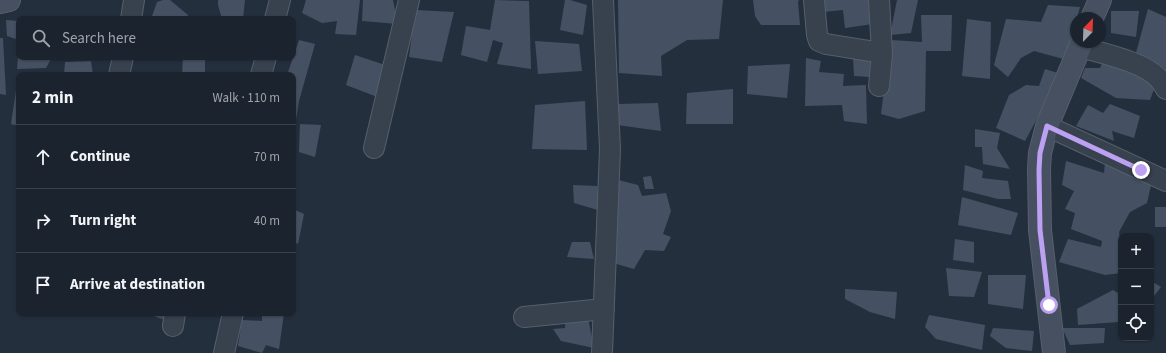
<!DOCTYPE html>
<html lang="en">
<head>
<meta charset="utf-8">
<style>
	:root { --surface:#1b232e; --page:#282f3a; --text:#f1f3f6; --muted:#a0a4aa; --line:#39404a }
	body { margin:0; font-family:"Source Sans 3",sans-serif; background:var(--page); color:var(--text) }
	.controls { position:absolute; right:12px; bottom:12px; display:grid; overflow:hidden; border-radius:8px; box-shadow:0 1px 3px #0004 }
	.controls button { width:36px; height:36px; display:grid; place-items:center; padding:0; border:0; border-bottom:1px solid var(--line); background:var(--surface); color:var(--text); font:20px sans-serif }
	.compass { position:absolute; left:1070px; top:12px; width:36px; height:36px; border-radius:50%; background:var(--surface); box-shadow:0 1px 3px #0004; rotate:23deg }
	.stop { position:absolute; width:12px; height:12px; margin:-9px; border:3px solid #bca0f2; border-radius:50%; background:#fff }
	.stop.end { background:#bca0f2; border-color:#fff; box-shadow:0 1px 4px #0008 }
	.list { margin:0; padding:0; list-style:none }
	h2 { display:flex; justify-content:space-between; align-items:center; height:52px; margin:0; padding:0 16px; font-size:17px }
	h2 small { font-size:13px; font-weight:400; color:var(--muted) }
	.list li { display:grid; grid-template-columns:26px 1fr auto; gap:12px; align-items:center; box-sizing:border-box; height:64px; padding:0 16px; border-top:1px solid var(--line) }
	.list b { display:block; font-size:15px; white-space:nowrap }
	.list em { font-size:13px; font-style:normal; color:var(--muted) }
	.icon { flex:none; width:22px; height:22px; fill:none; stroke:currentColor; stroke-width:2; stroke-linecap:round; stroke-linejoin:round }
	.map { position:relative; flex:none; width:1166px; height:353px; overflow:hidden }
	.search { position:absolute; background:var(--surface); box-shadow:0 1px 3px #0004; left:16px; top:16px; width:280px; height:44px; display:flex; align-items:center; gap:10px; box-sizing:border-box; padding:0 14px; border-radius:8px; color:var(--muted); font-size:15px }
	.panel { position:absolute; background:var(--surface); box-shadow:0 1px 3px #0004; left:16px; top:72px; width:280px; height:244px; border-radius:8px }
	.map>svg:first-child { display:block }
	.building { fill:#455162 }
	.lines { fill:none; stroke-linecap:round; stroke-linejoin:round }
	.street-casing { stroke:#565f6c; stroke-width:22 }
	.secondary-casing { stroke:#565f6c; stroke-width:24 }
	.street { stroke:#38414e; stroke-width:20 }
	.secondary { stroke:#465061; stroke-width:22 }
	.route { stroke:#bca0f2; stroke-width:5 }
</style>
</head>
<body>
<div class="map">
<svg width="1166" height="353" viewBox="0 0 1166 353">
	<rect width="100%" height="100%" fill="#242f3e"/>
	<path class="building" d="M163 0H170L188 15 187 19H151L157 2Z
		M218 0H245L243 19H222L218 5Z
		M306 0H360L356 35 335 34 337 21 322 23 302 13Z
		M363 0H393L398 24 362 21Z
		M495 0 529 1 531 69 497 64 503 43 493 40 487 62 461 55 466 26 490 30Z
		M565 0H570L587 5 583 35 560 30Z
		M618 0H723L719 39 687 40 661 56 662 76 619 73Z
		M753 0H799L798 2 800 25H761L755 16Z
		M824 0H877L873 24 845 28 843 10 823 12Z
		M897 0H918L911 33 890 35Z
		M1048 5 1080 7 1077 18H1076V24L1067 60 1034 51 1021 58 1008 77 994 65 1006 19 1041 22Z
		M1148 9 1166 17V74L1164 68 1134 60Z
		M415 10 454 12 442 62 409 57Z
		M1111 11H1139L1136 37 1111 33Z
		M921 15H952L951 51H926L925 111 899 119 881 114 887 65 892 62 891 40 922 42Z
		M967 19 991 22 990 79 962 76Z
		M6 20 19 21V40L7 36Z
		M0 38H3L6 95 0 94Z
		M299 40 315 44 299 101 294 132 293 75H287Z
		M535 41 579 44 582 71 538 74Z
		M355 55 388 66 380 98 346 85Z
		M18 57H52L46 68 17 69Z
		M183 57H205V75H182Z
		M806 58 821 61 819 72 844 74 843 86 866 85 867 124 844 121 842 105 805 106Z
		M853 58 873 61 869 77 854 76Z
		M1104 58 1157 81 1150 100 1116 98 1081 78 1085 68H1100Z
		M91 61 93 75H64L65 62Z
		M790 64 787 98 747 94 748 66Z
		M1045 69 1061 74 1025 141 996 128 1009 95 1026 85 1039 86Z
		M733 89V124H686L687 93Z
		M16 90H19V126L11 124Z
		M585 101 587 150 532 149 535 105Z
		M658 103 661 131 617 125 618 104Z
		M1110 104 1140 116 1134 138 1112 131 1114 141 1076 126 1088 105 1103 113Z
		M300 124 321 125 315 157 299 152Z
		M975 129 1000 133 997 148 1010 169 983 164 982 147H975Z
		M1066 161 1104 173 1105 163 1152 181 1147 203 1130 212 1119 232 1121 247V273L1105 275 1059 262 1068 239 1101 247 1102 241 1071 229 1075 213 1065 209 1074 191 1062 185Z
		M965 165 983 171 982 178 1008 181 1011 199H998L963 190Z
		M18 166H19V180H16Z
		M651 176 654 189H645L643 177Z
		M618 180 638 185 642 196 666 193 671 211 663 234 671 237 664 251 645 250 634 269 613 263Z
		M573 185 597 186 601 211 574 203Z
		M962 197 1018 213 1011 235 958 225Z
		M1155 207H1166V227H1155Z
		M293 209 304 214 298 244 293 242Z
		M955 239 974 242V263L953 260Z
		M572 242H590L594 259 567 257Z
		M946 268 982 272 974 297 949 296Z
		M988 275H1026L1023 309 988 304Z
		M1151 281 1161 287 1151 300Z
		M845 289 897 292 895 319 870 312 845 299Z
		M1113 290 1118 293 1121 291V316L1119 322 1078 325 1077 309Z
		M146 313H168L167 321Z
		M262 313H284L279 349 266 345 262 353 238 346 242 320 262 321Z
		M566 315 588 318 594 348 561 341 553 329 565 328Z
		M929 315 985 325 982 350 936 339 925 327Z
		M993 328 1034 331 1032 351 1006 348 990 336Z
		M1062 328H1105L1104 343 1070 345Z"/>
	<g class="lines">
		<defs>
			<path id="street" d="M814 0 817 35 819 41 826 44 882 53
				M879 0 882 53 879 86
				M131 19 134 0
				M275 19 280 0
				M1080 47C1101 53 1145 62 1159 79 1162 82 1164 86 1166 89
				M119 75 123 57
				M261 75 266 57
				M1047 126 1166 181
				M374 148 409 0
				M524 317 604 309
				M173 326 175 313
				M224 353 233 313
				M602 353 610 149 603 0"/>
			<path id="secondary" d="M0 2 9 0
				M1092 18 1100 0
				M1054 353 1040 230 1039 169 1040 153 1047 126 1082 42"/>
		</defs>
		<use href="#street" class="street-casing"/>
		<use href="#secondary" class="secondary-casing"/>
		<use href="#street" class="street"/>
		<use href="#secondary" class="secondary"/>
	</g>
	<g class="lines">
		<path class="route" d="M1049 305 1040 230 1039 170 1040 153 1047 126 1141 170"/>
	</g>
</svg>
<div class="controls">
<button>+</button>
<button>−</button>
<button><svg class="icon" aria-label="locate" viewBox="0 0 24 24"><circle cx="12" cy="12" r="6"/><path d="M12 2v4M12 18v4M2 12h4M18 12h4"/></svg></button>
</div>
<svg class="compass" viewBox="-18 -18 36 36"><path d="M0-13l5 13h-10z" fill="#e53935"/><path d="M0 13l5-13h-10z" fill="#a0a4aa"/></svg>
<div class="stop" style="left:1049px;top:305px"></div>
<div class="stop end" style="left:1141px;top:170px"></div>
<div class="search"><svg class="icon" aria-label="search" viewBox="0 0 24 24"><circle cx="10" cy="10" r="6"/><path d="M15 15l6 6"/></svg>Search here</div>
<section class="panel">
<h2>2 min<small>Walk · 110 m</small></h2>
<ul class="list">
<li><svg class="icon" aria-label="ahead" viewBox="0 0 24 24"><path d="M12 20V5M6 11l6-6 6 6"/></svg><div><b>Continue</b></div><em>70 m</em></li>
<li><svg class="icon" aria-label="right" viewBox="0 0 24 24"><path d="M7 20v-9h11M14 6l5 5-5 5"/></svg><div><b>Turn right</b></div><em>40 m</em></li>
<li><svg class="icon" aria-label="arrive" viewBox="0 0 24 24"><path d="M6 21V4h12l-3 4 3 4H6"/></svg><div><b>Arrive at destination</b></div></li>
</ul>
</section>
</div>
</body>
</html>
